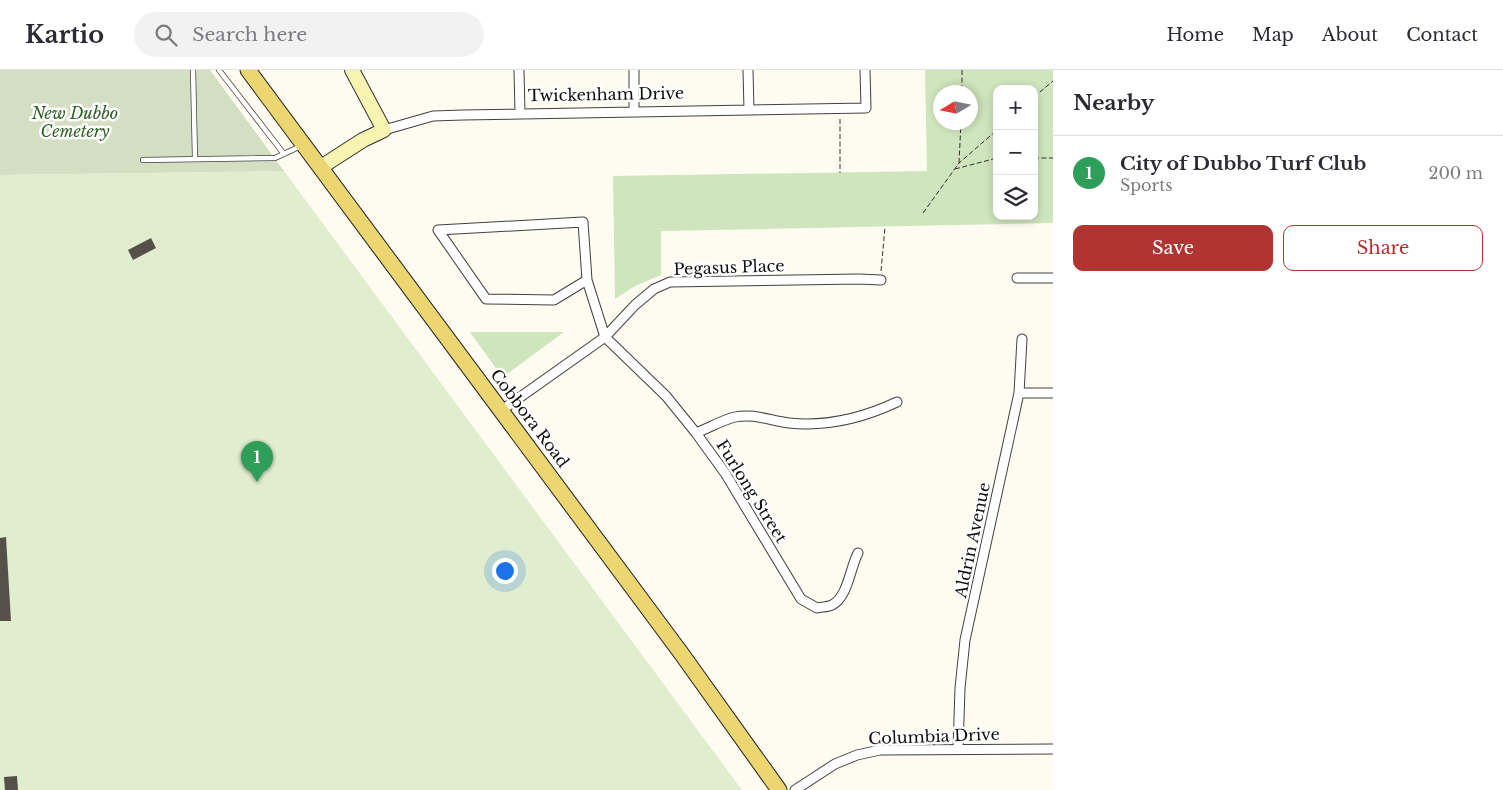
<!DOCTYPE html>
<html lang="en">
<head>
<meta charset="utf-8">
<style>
	:root { --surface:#fff; --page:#f2f2f3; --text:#2b2b33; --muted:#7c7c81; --line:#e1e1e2; --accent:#b13433 }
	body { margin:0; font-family:"Libre Baskerville",serif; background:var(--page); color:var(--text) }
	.controls { position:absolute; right:15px; top:15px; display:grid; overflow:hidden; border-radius:10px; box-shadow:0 2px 8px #0003 }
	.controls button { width:45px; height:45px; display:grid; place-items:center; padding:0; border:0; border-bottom:1px solid var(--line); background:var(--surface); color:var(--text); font:25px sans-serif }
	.compass { position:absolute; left:933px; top:15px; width:45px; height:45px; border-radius:50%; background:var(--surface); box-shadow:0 2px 8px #0003; rotate:260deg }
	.you { position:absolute; left:504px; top:500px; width:18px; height:18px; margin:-12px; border:4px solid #fff; border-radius:50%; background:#1a73e8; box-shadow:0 0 0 8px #1a73e833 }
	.badge { display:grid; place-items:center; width:32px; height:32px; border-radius:50%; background:var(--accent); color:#fff; font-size:16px; font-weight:700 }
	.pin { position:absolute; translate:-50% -41px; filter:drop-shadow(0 1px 2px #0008) }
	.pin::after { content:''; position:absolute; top:26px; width:18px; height:15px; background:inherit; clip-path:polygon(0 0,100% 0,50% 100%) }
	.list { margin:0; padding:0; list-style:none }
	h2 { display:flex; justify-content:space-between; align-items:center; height:65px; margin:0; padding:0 20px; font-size:21px }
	h2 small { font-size:16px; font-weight:400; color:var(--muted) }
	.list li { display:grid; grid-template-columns:32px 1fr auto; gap:15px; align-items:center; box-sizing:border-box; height:75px; padding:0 20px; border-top:1px solid var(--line) }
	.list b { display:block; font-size:19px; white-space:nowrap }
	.list p { margin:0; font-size:16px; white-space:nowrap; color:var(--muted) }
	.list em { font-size:16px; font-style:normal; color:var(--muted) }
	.actions { display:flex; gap:10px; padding:15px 20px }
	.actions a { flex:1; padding:11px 0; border:1px solid var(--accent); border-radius:10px; text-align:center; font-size:18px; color:var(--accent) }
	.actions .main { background:var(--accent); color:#fff }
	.icon { flex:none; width:28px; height:28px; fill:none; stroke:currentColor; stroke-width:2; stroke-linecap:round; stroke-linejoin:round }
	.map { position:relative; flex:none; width:1053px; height:720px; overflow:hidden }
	header { display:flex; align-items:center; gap:30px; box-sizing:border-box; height:70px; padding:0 25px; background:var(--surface); border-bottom:1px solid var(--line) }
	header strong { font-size:24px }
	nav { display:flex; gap:28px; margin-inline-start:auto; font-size:18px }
	.search { width:350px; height:45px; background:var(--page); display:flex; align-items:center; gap:12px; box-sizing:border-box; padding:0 18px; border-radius:28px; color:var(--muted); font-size:19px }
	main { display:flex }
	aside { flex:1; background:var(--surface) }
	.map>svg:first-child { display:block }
	.green { fill:#cfe5bd; fill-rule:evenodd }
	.cemetery { fill:#d4dec3 }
	.pitch { fill:#e0edce }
	.building { fill:#56504b }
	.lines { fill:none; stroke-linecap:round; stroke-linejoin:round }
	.lane-casing { stroke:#414141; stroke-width:6 }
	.street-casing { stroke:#414141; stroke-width:11 }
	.secondary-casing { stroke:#303030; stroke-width:16 }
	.primary-casing { stroke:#1f1f1f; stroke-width:17 }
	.path { stroke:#303030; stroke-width:1; stroke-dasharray:5 2.5; stroke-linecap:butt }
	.lane { stroke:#fff; stroke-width:4.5 }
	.street { stroke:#fff; stroke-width:9 }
	.secondary { stroke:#f7f4b2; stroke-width:14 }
	.primary { stroke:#ecd672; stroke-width:15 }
	.labels { text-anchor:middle; stroke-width:5; stroke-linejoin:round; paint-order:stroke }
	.street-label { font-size:16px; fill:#0e0e0e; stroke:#fff }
	.park-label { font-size:16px; font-style:italic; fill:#2d6024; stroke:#fff }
</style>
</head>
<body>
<header>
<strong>Kartio</strong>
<div class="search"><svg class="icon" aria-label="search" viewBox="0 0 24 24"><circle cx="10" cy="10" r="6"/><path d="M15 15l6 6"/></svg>Search here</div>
<nav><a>Home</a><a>Map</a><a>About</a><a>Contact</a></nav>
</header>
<main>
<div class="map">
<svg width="1053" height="720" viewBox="0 0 1053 720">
	<rect width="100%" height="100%" fill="#fefcf0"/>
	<path class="green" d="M925 0H1053V153L661 161V205L635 216 615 229 613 106 927 101ZM997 19H1034V146H997ZM941 22H971V52H941Z
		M470 262H564L507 304H500Z"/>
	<path class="cemetery" d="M0 0H210L284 101 0 105Z"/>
	<path class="pitch" d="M284 101 742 720H0V105Z"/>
	<path class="building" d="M151 168 156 178 133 190 128 180Z
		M6 467 11 551H0V468Z
		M17 706 18 720H5L4 707Z"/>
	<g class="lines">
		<defs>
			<path id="lane" d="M193 0 195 88
				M219 0 284 84
				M143 90 275 88 301 76"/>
			<path id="street" d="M519 0 520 43
				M634 0V42
				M748 0 749 40
				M384 60 433 46 463 45 866 38 865 0
				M1017 208H1053
				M587 210 554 230 486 229 438 160 583 152 587 210 605 267 666 326 696 363 725 403 801 529 817 538C821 537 828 537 832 535 848 527 850 498 858 483
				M1019 323H1053
				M502 340 605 267 635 235 654 219 670 212 859 209 881 210
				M696 363C709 358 722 350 735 347 754 343 771 351 789 353 827 357 863 348 897 332
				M958 679 960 618 965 570 1019 323 1022 269
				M795 720 835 694 857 685 880 680 1053 679"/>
			<path id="secondary" d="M321 97 363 70 384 60 352 0"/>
			<path id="primary" d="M248 0 681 583 779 720"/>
		</defs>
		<use href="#lane" class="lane-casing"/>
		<use href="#street" class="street-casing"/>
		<use href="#secondary" class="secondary-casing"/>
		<use href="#primary" class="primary-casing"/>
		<path class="path" d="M962 0V22
			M1034 27 1053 11
			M840 49V103
			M1034 88H1053
			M959 93 961 52
			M955 99 997 88
			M923 143 959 93 997 60
			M881 201 885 157"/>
		<use href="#lane" class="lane"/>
		<use href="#street" class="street"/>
		<use href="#secondary" class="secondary"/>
		<use href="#primary" class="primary"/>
	</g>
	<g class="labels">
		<g class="street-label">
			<text transform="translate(606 24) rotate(-1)" y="6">Twickenham Drive</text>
			<text transform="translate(729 197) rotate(-2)" y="6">Pegasus Place</text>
			<text transform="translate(530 348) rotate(53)" y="6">Cobbora Road</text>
			<text transform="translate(752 421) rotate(58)" y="6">Furlong Street</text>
			<text transform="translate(972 470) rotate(-78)" y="6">Aldrin Avenue</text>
			<text transform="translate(934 666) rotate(-2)" y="6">Columbia Drive</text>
		</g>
		<g class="park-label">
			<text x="75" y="49">New Dubbo<tspan x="75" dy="18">Cemetery</tspan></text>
		</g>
	</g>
</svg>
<div class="controls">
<button>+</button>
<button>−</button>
<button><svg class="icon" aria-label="layers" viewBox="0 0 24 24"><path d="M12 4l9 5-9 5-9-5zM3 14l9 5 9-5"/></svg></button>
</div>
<svg class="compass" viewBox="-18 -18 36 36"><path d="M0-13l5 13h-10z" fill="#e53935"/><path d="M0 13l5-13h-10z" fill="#7c7c81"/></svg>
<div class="you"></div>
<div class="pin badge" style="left:257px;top:412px;background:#2e9e5b">1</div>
</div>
<aside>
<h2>Nearby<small></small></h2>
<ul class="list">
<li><span class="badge" style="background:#2e9e5b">1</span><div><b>City of Dubbo Turf Club</b><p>Sports</p></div><em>200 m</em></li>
</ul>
<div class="actions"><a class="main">Save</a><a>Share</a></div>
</aside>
</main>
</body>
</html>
